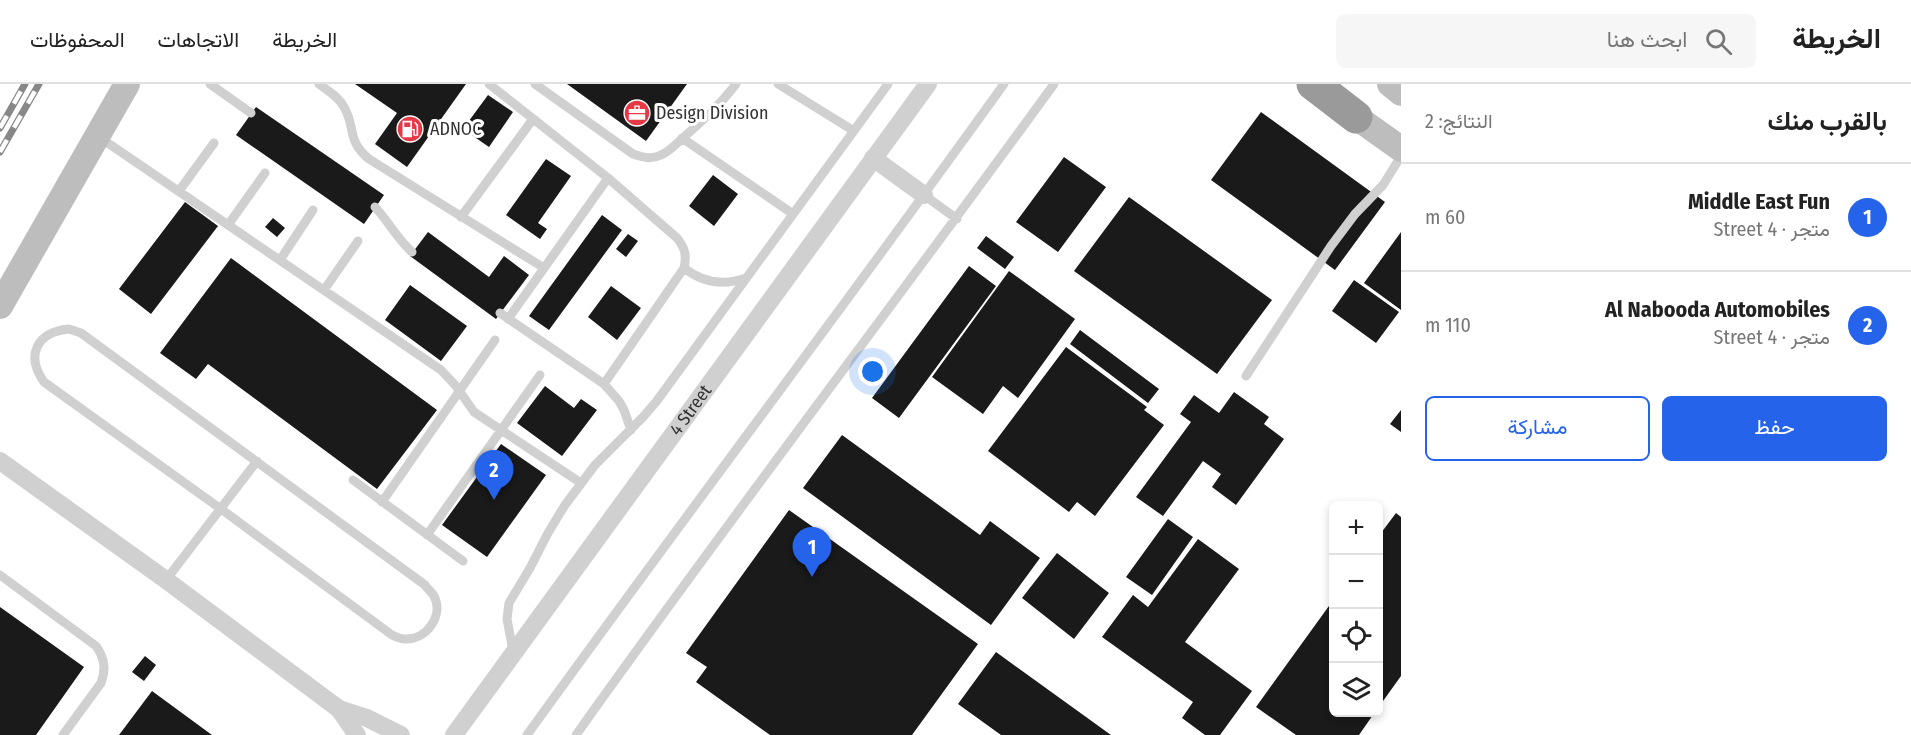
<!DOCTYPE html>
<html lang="ar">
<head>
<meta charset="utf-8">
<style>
	:root { --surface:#fff; --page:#f6f6f6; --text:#222; --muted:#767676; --line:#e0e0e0; --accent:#2563eb }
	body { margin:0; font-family:"Fira Sans Condensed",Vazirmatn,sans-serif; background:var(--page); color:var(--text); direction:rtl }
	.controls { position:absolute; right:18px; bottom:18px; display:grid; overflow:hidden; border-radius:9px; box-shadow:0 3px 9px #0003 }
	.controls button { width:54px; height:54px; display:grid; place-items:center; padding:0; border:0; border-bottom:2px solid var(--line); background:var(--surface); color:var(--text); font:30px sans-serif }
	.you { position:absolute; left:873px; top:288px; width:21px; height:21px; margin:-15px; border:4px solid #fff; border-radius:50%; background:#1a73e8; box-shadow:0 0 0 9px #1a73e833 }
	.badge { display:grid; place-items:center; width:39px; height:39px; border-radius:50%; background:var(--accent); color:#fff; font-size:20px; font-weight:700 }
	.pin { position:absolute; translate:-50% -50px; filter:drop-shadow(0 2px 3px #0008) }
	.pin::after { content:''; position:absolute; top:32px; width:21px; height:18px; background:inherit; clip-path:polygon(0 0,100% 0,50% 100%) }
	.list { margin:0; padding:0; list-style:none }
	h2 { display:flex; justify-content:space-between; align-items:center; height:78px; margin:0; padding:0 24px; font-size:26px }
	h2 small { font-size:20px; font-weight:400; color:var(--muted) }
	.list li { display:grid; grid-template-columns:39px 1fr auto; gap:18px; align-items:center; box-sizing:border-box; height:108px; padding:0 24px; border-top:2px solid var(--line) }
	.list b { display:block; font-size:22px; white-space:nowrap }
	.list p { margin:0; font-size:20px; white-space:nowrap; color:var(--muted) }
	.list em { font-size:20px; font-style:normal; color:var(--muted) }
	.actions { display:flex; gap:12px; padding:18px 24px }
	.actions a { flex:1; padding:14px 0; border:2px solid var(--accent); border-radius:9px; text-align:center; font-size:21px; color:var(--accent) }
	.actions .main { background:var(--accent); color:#fff }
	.icon { flex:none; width:33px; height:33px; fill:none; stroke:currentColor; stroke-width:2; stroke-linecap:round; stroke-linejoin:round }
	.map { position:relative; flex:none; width:1401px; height:651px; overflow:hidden; direction:ltr }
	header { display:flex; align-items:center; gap:36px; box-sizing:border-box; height:84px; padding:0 30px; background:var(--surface); border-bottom:2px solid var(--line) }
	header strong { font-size:28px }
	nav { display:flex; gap:33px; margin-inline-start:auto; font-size:21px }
	.search { width:420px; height:54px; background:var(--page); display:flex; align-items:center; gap:15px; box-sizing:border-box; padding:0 21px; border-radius:9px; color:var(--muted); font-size:22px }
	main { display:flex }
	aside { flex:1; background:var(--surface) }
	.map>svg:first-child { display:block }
	.building { fill:#1a1a1a }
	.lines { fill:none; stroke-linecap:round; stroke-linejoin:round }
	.lane { stroke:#d0d0d0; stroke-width:9 }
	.street { stroke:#d0d0d0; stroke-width:18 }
	.secondary { stroke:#bdbdbd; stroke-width:26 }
	.highway { stroke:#9a9a9a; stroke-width:33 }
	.rail-casing { stroke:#888; stroke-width:7 }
	.rail { stroke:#fff; stroke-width:4.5; stroke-dasharray:14; stroke-linecap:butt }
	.labels { text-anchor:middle; stroke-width:6; stroke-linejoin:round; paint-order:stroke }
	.poi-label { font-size:18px; fill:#333; stroke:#fff; text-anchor:start }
	.street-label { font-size:18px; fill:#333; stroke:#fff }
</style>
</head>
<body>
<header>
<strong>الخريطة</strong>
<div class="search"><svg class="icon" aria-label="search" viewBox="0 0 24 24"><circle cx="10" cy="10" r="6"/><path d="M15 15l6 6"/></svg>ابحث هنا</div>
<nav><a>الخريطة</a><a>الاتجاهات</a><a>المحفوظات</a></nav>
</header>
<main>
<aside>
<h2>بالقرب منك<small>النتائج: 2</small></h2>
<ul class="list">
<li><span class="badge">1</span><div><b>Middle East Fun</b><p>متجر · 4 Street</p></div><em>60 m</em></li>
<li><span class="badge">2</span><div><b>Al Nabooda Automobiles</b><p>متجر · 4 Street</p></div><em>110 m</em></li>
</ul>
<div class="actions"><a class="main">حفظ</a><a>مشاركة</a></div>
</aside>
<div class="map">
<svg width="1401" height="651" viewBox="0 0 1401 651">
	<rect width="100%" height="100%" fill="#fff"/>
	<path class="building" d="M355 0H466L407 83 375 60 397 29Z
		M567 0H687L646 57Z
		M488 11 513 28 489 63 463 45Z
		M256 23 384 111 364 140 236 51Z
		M1261 28 1385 118 1335 186 1211 96Z
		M1064 73 1106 103 1058 168 1016 138Z
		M546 75 571 92 538 139 547 145 540 155 506 131Z
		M713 91 738 110 714 142 689 122Z
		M1129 113 1272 216 1217 290 1074 187Z
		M185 118 218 142 151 230 119 205Z
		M602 131 622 146 549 246 529 232Z
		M273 134 285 144 277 153 265 143Z
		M428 148 489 193 504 172 529 191 496 235 410 172Z
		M1401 148V226L1364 199Z
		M628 150 638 157 626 173 616 165Z
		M986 152 1014 173 1005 185 977 164Z
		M231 174 437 326 377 405 208 280 196 295 160 269Z
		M969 182 996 202 899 334 872 314Z
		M1009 187 1075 235 1018 314 1003 302 983 330 932 293Z
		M1354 196 1399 228 1376 259 1332 227Z
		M410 201 467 242 441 277 385 236Z
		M611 202 641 224 617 256 588 233Z
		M1080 246 1159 305 1148 319 1070 260Z
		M1066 263 1147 323 1144 326 1164 341 1095 432 1077 418 1069 428 988 367Z
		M545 302 574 324 581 315 597 326 562 372 517 339Z
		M1234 308 1269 333 1264 340 1284 355 1236 421 1212 403 1221 390 1203 377 1163 432 1136 413 1191 338 1180 330 1194 311 1219 329Z
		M1401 326V348L1390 340Z
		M842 351 980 451 990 437 1040 474 991 541 803 404Z
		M501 360 546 391 487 473 442 441Z
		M789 426 978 560 912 651H770L696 598 707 583 686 569Z
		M1396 429 1401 433V592L1378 624V453Z
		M1168 435 1193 453 1152 511 1126 493Z
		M1198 455 1239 485 1185 558 1252 607 1220 651H1205L1182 634 1193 618 1102 553 1133 511 1148 523Z
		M1057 469 1109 509 1074 555 1022 514Z
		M1334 515V628H1375L1359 651H1296L1256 623Z
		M0 523 84 583 36 651H0Z
		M996 568 1111 651H1001L958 620Z
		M145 572 156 581 144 597 132 588Z
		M152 607 212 651H119Z"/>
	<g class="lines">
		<path class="lane" d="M210 0 251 29
			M319 0C328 7 339 13 344 23 356 43 346 56 369 75L544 184
			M489 0 608 94 677 154C685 164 687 171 684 184L604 300
			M535 0 633 70C642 73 651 76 661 71 669 68 676 60 683 54 702 37 720 21 736 0
			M778 0 854 47
			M99 53 441 286 456 302 474 328 581 399
			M682 54 793 130
			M179 107 214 59
			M924 111 957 135
			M375 123C389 138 397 155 412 168
			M461 133 533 35
			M228 141 265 89
			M280 176 313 126
			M684 184C703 199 723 202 746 194
			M324 206 358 157
			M500 229 604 300 619 317 624 326 631 346
			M508 235 608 94
			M69 245 81 249 425 501C427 505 432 508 434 512 444 531 427 556 405 555 401 555 396 553 392 551L221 425 44 298C25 271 37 248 69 245Z
			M1246 292 1331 162 1355 130 1383 101 1401 72
			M353 396 463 477
			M382 418 495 256
			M427 451 540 291
			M0 491 96 562C105 575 106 585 101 599L63 651
			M166 496 257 377
			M513 567 507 535 509 519 530 484 548 449 565 421 595 381 643 333 656 318 888 0
			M527 651C684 433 847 219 1004 0
			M576 651C732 431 896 218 1054 0"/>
		<g class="street">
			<path d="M873 74 924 111"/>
			<path d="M0 377 166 496 339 625 357 651"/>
			<path d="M339 625 367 634 401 651"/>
			<path id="s1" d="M454 651 928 0"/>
		</g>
		<path class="secondary" d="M1390 0 1401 9
			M1340 24 1356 33 1401 65
			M0 222 127 0"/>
		<path class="highway" d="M1313 0 1356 33"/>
		<defs>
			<path id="rail" d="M0 44 25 0
				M0 68 39 0"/>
		</defs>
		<use href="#rail" class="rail-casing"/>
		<use href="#rail" class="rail"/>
	</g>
	<defs>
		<symbol id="office-disc" viewBox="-11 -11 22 22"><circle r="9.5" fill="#e63946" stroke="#fff"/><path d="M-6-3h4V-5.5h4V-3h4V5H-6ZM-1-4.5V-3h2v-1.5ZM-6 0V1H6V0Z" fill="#fff"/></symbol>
		<symbol id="fuel-disc" viewBox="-11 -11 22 22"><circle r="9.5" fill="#e63946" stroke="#fff"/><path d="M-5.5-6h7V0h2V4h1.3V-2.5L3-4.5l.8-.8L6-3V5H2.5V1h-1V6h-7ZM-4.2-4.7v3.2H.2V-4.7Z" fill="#fff"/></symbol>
	</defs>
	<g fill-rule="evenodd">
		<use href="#office-disc" x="622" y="14" width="30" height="30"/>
		<use href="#fuel-disc" x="395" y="30" width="30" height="30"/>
	</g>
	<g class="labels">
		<g class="poi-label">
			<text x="656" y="35">Design Division</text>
			<text x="430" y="51">ADNOC</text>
		</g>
		<g class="street-label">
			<text dy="6" stroke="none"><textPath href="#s1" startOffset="402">4 Street</textPath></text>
		</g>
	</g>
</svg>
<div class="controls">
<button>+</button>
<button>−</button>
<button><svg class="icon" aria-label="locate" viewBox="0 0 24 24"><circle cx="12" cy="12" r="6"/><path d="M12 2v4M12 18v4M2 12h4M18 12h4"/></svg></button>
<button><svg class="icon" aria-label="layers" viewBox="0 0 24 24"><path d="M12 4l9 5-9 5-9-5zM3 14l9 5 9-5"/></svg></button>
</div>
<div class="you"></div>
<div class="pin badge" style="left:812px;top:493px">1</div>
<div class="pin badge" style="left:494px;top:416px">2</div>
</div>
</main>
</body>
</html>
